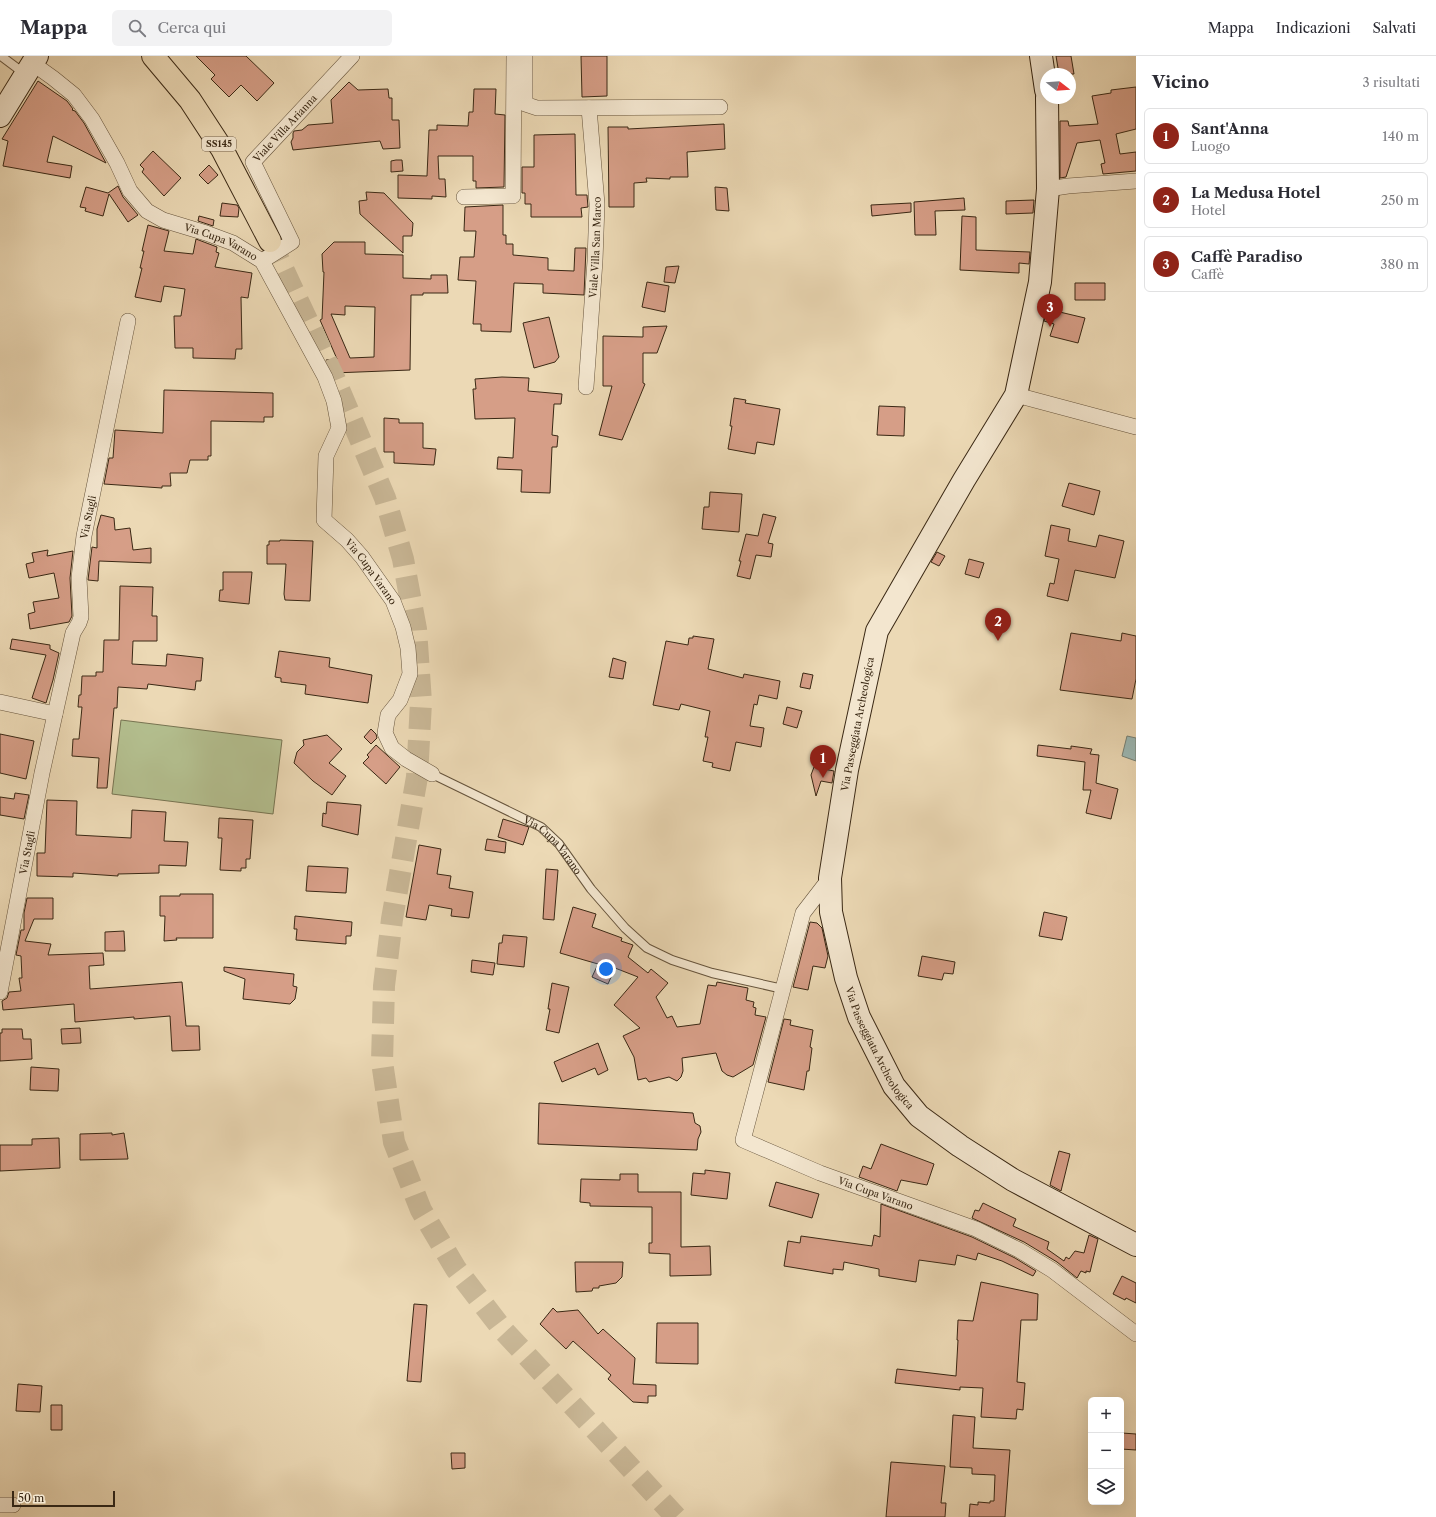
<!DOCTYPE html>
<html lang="it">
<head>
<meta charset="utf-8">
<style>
	:root { --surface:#fff; --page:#f2f2f3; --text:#2b2b33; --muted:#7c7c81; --line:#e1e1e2; --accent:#8f2418 }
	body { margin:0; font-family:"Libre Caslon Text",serif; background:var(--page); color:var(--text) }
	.controls { position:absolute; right:12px; bottom:12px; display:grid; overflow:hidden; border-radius:6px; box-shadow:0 4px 16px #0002 }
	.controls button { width:36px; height:36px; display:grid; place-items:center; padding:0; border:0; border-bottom:1px solid var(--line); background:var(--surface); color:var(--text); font:20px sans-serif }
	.compass { position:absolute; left:1040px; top:12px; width:36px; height:36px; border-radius:50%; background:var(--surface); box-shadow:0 4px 16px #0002; rotate:107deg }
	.scale { position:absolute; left:12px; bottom:10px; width:103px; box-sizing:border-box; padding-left:4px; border:2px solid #3a2814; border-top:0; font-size:11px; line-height:14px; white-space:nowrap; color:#3a2814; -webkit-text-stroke:3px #f3e6cf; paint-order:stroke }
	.you { position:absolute; left:606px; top:913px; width:14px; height:14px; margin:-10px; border:3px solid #fff; border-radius:50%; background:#1a73e8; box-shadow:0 0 0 6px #1a73e833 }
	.badge { display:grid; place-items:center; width:26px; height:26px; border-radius:50%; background:var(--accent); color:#fff; font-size:13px; font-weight:700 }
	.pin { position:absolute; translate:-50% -33px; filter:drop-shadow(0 1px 2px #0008) }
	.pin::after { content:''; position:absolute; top:21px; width:14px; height:12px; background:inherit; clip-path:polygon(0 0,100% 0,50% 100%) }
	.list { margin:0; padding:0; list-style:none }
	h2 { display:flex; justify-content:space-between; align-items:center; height:52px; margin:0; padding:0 16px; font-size:17px }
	h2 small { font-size:13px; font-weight:400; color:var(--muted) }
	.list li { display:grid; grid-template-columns:26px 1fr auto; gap:12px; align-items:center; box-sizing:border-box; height:56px; margin:0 8px 8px; padding:0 8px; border:1px solid var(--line); border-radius:6px }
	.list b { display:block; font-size:15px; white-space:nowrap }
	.list p { margin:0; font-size:13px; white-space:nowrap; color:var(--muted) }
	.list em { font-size:13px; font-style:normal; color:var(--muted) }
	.icon { flex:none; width:22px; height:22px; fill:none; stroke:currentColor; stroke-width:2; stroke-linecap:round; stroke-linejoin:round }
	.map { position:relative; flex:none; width:1136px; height:1461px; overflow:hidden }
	header { display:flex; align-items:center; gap:24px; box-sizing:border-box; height:56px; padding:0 20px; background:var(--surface); border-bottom:1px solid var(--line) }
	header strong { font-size:19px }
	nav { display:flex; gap:22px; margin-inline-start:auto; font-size:14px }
	.search { width:280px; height:36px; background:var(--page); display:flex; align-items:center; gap:10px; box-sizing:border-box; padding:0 14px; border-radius:6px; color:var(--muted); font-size:15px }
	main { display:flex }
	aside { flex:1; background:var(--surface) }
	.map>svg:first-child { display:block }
	.green { fill:#b4c090; stroke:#777452 }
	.water { fill:#9bb9b6; stroke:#747f75 }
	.building { fill:#d69e87; stroke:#3a2814; fill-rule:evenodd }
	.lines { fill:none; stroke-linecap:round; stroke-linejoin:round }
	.highway-tunnel { stroke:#c8b695; stroke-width:22; stroke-dasharray:22 11; stroke-linecap:butt }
	.lane-casing { stroke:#66543c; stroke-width:10 }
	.street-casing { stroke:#66543c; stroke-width:16 }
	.secondary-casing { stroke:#3a2814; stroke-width:24 }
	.highway-casing { stroke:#3a2814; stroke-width:24 }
	.lane { stroke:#f3e6cf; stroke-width:8 }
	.street { stroke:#f3e6cf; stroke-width:15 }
	.secondary { stroke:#f3e6cf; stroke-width:22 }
	.highway { stroke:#ecd9b5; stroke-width:22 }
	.labels { text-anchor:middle; stroke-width:4; stroke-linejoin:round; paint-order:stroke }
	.shield { fill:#f3e6cf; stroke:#72614c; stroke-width:1 }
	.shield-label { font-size:9px; font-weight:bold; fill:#3a2814 }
	.street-label { font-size:10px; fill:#3a2814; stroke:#f3e6cf }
</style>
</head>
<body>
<header>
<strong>Mappa</strong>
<div class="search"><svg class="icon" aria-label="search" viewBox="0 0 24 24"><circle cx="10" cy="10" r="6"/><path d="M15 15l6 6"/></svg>Cerca qui</div>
<nav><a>Mappa</a><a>Indicazioni</a><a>Salvati</a></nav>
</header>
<main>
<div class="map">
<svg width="1136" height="1461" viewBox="0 0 1136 1461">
	<rect width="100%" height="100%" fill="#ecd9b5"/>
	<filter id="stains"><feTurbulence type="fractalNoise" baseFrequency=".005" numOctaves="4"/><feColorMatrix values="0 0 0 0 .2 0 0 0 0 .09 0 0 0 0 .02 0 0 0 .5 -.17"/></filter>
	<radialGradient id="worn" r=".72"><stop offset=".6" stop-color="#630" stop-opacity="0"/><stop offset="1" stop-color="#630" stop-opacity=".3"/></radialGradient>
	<path class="green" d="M121 664 282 684 273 758 112 738Z"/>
	<path class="water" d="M1127 680 1136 682V705L1122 700Z"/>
	<path class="building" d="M196 0H246L274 27 257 45 241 29 229 41 211 23 215 19Z
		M581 0H607V40L582 41Z
		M1056 0H1071L1074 18H1059Z
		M38 25 67 45 73 53 72 54 75 55 84 67 106 107 53 80 47 106 72 110 70 122 3 110 8 85 2 83Z
		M349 26 358 34 388 33 389 42H392V64H399L400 92 383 93 380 85 293 94 291 86 293 82V77L294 75 302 74 308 69 333 67 331 44Z
		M1136 31V73L1116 78 1120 98 1136 96V115L1103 118 1101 108 1105 107 1100 84 1077 87 1066 121 1060 122V65H1068L1069 70 1098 68 1092 40 1111 37V34Z
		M474 33H496L495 58 505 59 504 131 476 132V125H473V100H438L439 123H445L446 141 432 140V143L398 142V119L427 120 429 74H437V69L468 70 469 56H473Z
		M724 68 725 93 687 96 688 121H670V123L646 122 647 126 634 127V151H609L608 71H628V73Z
		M575 78 576 139H587L588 151 581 152 582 161H531V148H525V137H522V111H534V79Z
		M153 95 181 122 164 140 142 116 144 113 140 109Z
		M396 104H402L403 115 391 116V105Z
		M209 109 218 119 208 128 199 119Z
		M118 130 123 141 138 159 128 166 109 138 103 160 85 155 86 152 80 151 86 131 108 137Z
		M715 131 727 132 729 155 716 154Z
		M366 136 384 137 413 167 412 180H403V197L360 158 359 145 367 144Z
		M964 142 965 154 935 155 936 179H915L914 146Z
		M1034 144 1033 157 1006 158V145Z
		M222 147 237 149 239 152 238 161 220 160Z
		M911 147V156L872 160 871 149Z
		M503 149V179H506V188H513V199L548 202V214L574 215 575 192H586L584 239 543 237V228L514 227 511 276 481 275V268H473L476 225 458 224 460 201H474L476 175H464L465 151Z
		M199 160 214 164 213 170 198 165Z
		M962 160 976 161V194L1030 196 1029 208 1019 207V217L960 214Z
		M148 169 169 175 164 195 193 198 196 183 217 191 216 196 219 197 215 211 252 217 248 242 241 241 242 293H236L235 303 193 302V292H175L174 260H181L185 233 164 230 161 246 135 241 142 212H140L144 195H142Z
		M334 186H365V198L403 199V222L431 223V219H447L448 237H423V239H411L410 314 333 317 326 304 337 303 320 264 322 263 324 216H323L322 198ZM345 250 375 251 374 301 350 302 331 258 345 259Z
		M679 210 675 227 664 226 666 211Z
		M647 226 669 230 665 256 642 251Z
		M1075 227H1105V244H1075Z
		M1047 253 1085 262 1078 287 1050 280 1054 268 1044 265Z
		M549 261 559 301 555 306 534 312 523 267Z
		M667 270 657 297H643V327L645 328 622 384 599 379 612 330H603V280L643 281V271Z
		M502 321 529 322 528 335 562 338 561 348H554L552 379 558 380 557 391H552L550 437 521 436 522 414 497 413 498 401 513 402 515 362 475 363 473 333H476L475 323Z
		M164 334 273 337V361H264V366L211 365V400H208V404H190L187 417H170L171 430H162V432L104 428 109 402H113L115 374 163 377Z
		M734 342 746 344 745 347 780 353 774 389 757 386 755 398 728 393 732 370H730Z
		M879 350 905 351 904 380 877 379Z
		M384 362 399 363V367H423V392L436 393 434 409 394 407V396H384Z
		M1069 427 1100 435 1094 459 1062 450Z
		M710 436 742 438 739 476 702 473 704 451H709Z
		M763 458 776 461 768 487 773 488 771 501 756 499 750 523 737 520 741 505H739L746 478 758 480Z
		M101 459 114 462 115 474 130 472 133 494 151 492V507L99 505 98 525 88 524 92 491 97 492V473Z
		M1051 469 1070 473 1068 485 1096 491 1099 479 1124 485 1115 522 1075 514 1068 545 1047 540 1050 527 1054 528 1059 503 1045 500Z
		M280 484 313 485 310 545 285 544 284 538 286 508H267V489H269V485H280Z
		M48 494 47 500 73 495 70 522 72 560 69 566 30 573 28 558 35 556 33 546 59 542 54 517 29 522 26 508 34 506 32 497Z
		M937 496 945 500 939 510 931 506Z
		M969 503 984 507 979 522 965 518Z
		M223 516H252L249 548 219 545 220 534H223Z
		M120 530 153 531 152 560H157V585H133L132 608 166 610 167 598 203 602 201 625H196L195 634 148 628 147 633 118 631 117 652H114L107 732H97L99 702 72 700 73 683H79L82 651H78L79 639H81L82 620H96V616H103L104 584H119Z
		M1071 577 1121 585 1122 577 1136 580V623L1132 643 1060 634Z
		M693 580 714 583 708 613 743 622 744 618 780 625 777 643 759 639 757 649 754 648 750 670 764 672 761 691 736 686 730 715 712 711 713 707 703 705 708 681H705L710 655 681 648 679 654 653 649 666 585 688 589 689 582H693Z
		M12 583 50 589V593L59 597 53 624 46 647 32 642 46 599 10 593Z
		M279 595 330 602 329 611 372 619 368 647 305 638 306 629 281 626V622L275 621Z
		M613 602 626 606 623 623 609 621Z
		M803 617 813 619 810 633 800 631Z
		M787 651 802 655 797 672 783 668Z
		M371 673 376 678 377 682 371 688 364 681Z
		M0 678 34 685 26 723 0 717Z
		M327 679 342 693 329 707 346 720 332 739 313 725 294 707 297 696 304 689 303 684Z
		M376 689 400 711 386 728 363 707 369 701 367 699Z
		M1038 689 1071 693V690L1092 693 1090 698 1099 699 1096 727 1118 733 1111 763 1086 757 1091 734H1083L1085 706 1037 700Z
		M814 711 834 715 832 727 821 725 816 740 811 719Z
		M15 737 29 739 24 763 0 759V741L14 743Z
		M47 744 77 745 76 779 131 782 132 754 166 756 164 785 188 786 186 810 159 809V817L118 818V820L73 817V821L37 820V797H45Z
		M327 746 361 749 358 779 322 770 323 757 326 758Z
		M219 762 253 764 250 803H246V812H241V815L220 814 222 782H218Z
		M503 763 529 771 523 789 498 781Z
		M487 783 506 786 505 797 485 794Z
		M419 789 441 793 437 818 451 820 449 832 473 836 469 862 451 860 452 853 429 849 426 864 406 861Z
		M308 810 348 812 346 837 306 835Z
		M546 813 558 814 554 864 543 863Z
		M180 838H213V882H176L177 884 164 885 165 860H160V840H180Z
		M27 842H53V863H34L25 885 51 888 48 899 103 897 104 909 89 910 90 933 182 926 186 970H199L200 994 172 995 170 960 134 963V961L75 966 74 948 3 954 2 945 7 942 9 936 21 935 19 922H22L21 900 16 899 21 874H24V857Z
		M573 851 596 858 592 871 622 882 621 885 633 889 628 901 648 917 651 913 668 927 656 941 667 962 672 960 677 971 700 968 708 929 716 930 717 926 748 932 746 944 754 946 753 951 756 952 755 959 766 961 753 1009 733 1021 727 1019 722 1015 716 997 682 1002 683 1015 681 1021 677 1025 669 1021 649 1026 646 1022 638 1024 634 1001 623 980 640 972 614 949 638 921 615 912 608 928 592 921 598 908 560 897Z
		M1044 856 1067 861 1062 884 1039 880Z
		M295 860 352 866 351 880H346V888L296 884 297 873H294Z
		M810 866 817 867 822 872 828 900 825 912 813 910 808 934 793 931Z
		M124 875 125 895H105V876Z
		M503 879 527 881 524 911 497 908 499 887H502Z
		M922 900 955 906 953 918 944 917 942 924 918 920Z
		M472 904 495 907 493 919 471 916Z
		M224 911 294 918 293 930 297 931 295 943 290 948 243 943 245 923 224 915Z
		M552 927 569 931 559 977 546 974 550 953H548Z
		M784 963 791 964 790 969 813 974 810 991 812 992 809 1015H807L804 1034 768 1026Z
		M80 972 81 987 62 988 61 973Z
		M2 973H22L23 983H31L32 1003 0 1005V977H2Z
		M598 987 608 1014 598 1019 595 1012 562 1026 554 1006Z
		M31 1011 59 1013 58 1035 30 1034Z
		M539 1047 693 1057 695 1067 700 1070 701 1076 698 1083 697 1094 538 1088Z
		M112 1077V1079L124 1077 128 1103 80 1104V1078Z
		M59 1082 60 1112 0 1115V1089H32V1083Z
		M881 1088 934 1108 927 1129 901 1124 897 1135 859 1121 863 1110 871 1113Z
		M1059 1095 1070 1098 1061 1135 1050 1129Z
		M705 1114 730 1117 727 1143 691 1139 693 1117 705 1118Z
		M620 1118H638V1136H681V1191L710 1190 711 1219 670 1220V1198L649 1197V1187H652V1151L590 1150V1147L580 1146 581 1123 620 1124Z
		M776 1126 819 1138 812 1162 769 1150Z
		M983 1147 1016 1163 1013 1170 1049 1186 1047 1193 1064 1205 1066 1201 1069 1203 1075 1195 1084 1197 1089 1179 1098 1183 1090 1216 1086 1215V1217L1081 1215 1077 1222 1057 1206 1024 1186 972 1162 975 1154 979 1155Z
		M881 1148 972 1181 1015 1202 1036 1215 1033 1220 1002 1205 978 1197 976 1204 957 1199 955 1209 919 1204 916 1226 879 1220V1213L844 1206 843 1214 833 1213V1218L784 1210 788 1185 800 1187 801 1180 872 1190 874 1179 880 1181Z
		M575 1206H623L622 1221 616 1227 599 1230V1232H593L592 1235 576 1236Z
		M1122 1220 1136 1227V1247L1126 1242 1125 1244 1113 1238Z
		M981 1226 1038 1238 1037 1264H1021L1017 1326 1025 1327 1023 1354 1017 1353 1016 1363 981 1361 983 1332 960 1331V1334L895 1327 897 1313 956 1320 958 1284H957L958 1264 973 1265Z
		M414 1248 427 1249 421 1326 407 1325Z
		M553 1252 557 1256 578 1254 598 1278 603 1273 635 1302 633 1328 656 1329V1340H648V1347L633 1346 608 1323 611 1319 573 1285 566 1293 540 1268Z
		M657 1267H698V1308L656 1307Z
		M18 1328 42 1330 40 1356 16 1355Z
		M51 1349H62V1374H51Z
		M953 1359 975 1361 973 1392 1010 1394 1005 1461H969L970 1448 978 1449V1446L990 1447V1445H994L995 1419 972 1418V1412L950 1411Z
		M1122 1377 1136 1378V1394L1121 1393Z
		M451 1397H465V1412L452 1413Z
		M891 1406 945 1410 941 1447H946L945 1461H886Z"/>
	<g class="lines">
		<path class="highway-tunnel" d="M270 185 335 324 385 442 403 503 416 573 421 646 417 721 392 863 384 930 382 1006 394 1086 421 1154 456 1213 503 1274 676 1461"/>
		<defs>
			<g id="lane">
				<path d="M1 0 25 18"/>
				<path id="s1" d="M432 718 541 771 559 788 591 833 625 872 647 892 672 904 712 917 783 933"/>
			</g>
			<g id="street">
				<path d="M525 0V48L537 52 720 51"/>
				<path id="s2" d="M32 7 53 22 74 39 92 63 117 107 130 135 147 155 163 164 206 177 233 187 262 205 325 321 334 345 339 372 326 400 324 464 347 484 362 501 393 545 403 571 408 592 410 618 400 644 388 659 385 677 392 692 406 703 432 718"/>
				<path d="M1048 133 1068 130 1136 125"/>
				<path d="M464 141 513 140 514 0"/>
				<path id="s3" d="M262 205 292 186 253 106 352 0"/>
				<path id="s4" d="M586 331 595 205 597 148 589 52"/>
				<path d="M1016 339 1136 371"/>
				<path d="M0 646 55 658"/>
				<path id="s5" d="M830 822 803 857 743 1084 820 1117 976 1173 1019 1194 1052 1214 1136 1278"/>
				<path id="s6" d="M0 936 42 717 73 577 79 567 81 561 79 522 84 480 128 265"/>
				<path d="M0 1449H13"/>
			</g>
			<g id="secondary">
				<path d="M1041 0 1046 34"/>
				<path id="s7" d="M1047 42 1048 133 1040 226 1016 339 964 424 877 575 847 714 830 822 831 856 846 922 859 961 894 1030 919 1060 960 1090 1013 1124 1136 1189"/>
				<path d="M0 60 37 0"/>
			</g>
			<path id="highway" d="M153 0 190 44 222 93 270 185"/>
		</defs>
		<use href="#lane" class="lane-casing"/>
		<use href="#street" class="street-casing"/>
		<use href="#secondary" class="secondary-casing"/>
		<use href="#highway" class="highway-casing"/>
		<use href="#lane" class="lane"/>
		<use href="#street" class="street"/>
		<use href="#secondary" class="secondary"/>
		<use href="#highway" class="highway"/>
	</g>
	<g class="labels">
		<rect class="shield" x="202" y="81" width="34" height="14" rx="3"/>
		<g class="shield-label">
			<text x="219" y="91">SS145</text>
		</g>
		<g class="street-label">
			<text dy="4" stroke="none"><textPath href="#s3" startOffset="171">Viale Villa Arianna</textPath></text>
			<text dy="4" stroke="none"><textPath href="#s2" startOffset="271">Via Cupa Varano</textPath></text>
			<text dy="4" stroke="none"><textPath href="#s4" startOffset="140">Viale Villa San Marco</textPath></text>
			<text dy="4" stroke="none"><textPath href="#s6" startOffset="485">Via Stagli</textPath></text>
			<text dy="4" stroke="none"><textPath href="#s2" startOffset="667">Via Cupa Varano</textPath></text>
			<text transform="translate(857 668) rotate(-79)" y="4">Via Passeggiata Archeologica</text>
			<text dy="4" stroke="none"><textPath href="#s1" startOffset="142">Via Cupa Varano</textPath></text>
			<text dy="4" stroke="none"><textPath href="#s6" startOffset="142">Via Stagli</textPath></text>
			<text dy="4" stroke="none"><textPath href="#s7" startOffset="1005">Via Passeggiata Archeologica</textPath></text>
			<text dy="4" stroke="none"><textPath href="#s5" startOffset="422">Via Cupa Varano</textPath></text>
		</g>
	</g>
	<rect width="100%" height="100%" filter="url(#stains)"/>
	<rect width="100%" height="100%" fill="url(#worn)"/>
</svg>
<div class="controls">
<button>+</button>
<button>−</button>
<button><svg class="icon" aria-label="layers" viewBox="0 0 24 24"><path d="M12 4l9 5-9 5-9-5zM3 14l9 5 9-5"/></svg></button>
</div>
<svg class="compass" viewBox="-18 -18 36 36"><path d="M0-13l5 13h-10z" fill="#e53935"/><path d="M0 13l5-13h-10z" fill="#7c7c81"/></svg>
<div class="scale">50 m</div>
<div class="you"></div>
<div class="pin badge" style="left:823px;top:722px">1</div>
<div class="pin badge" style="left:998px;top:585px">2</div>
<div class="pin badge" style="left:1050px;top:271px">3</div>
</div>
<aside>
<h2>Vicino<small>3 risultati</small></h2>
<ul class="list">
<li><span class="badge">1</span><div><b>Sant'Anna</b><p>Luogo</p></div><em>140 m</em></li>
<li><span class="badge">2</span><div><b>La Medusa Hotel</b><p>Hotel</p></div><em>250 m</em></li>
<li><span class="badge">3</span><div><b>Caffè Paradiso</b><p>Caffè</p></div><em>380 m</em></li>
</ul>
</aside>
</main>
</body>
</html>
